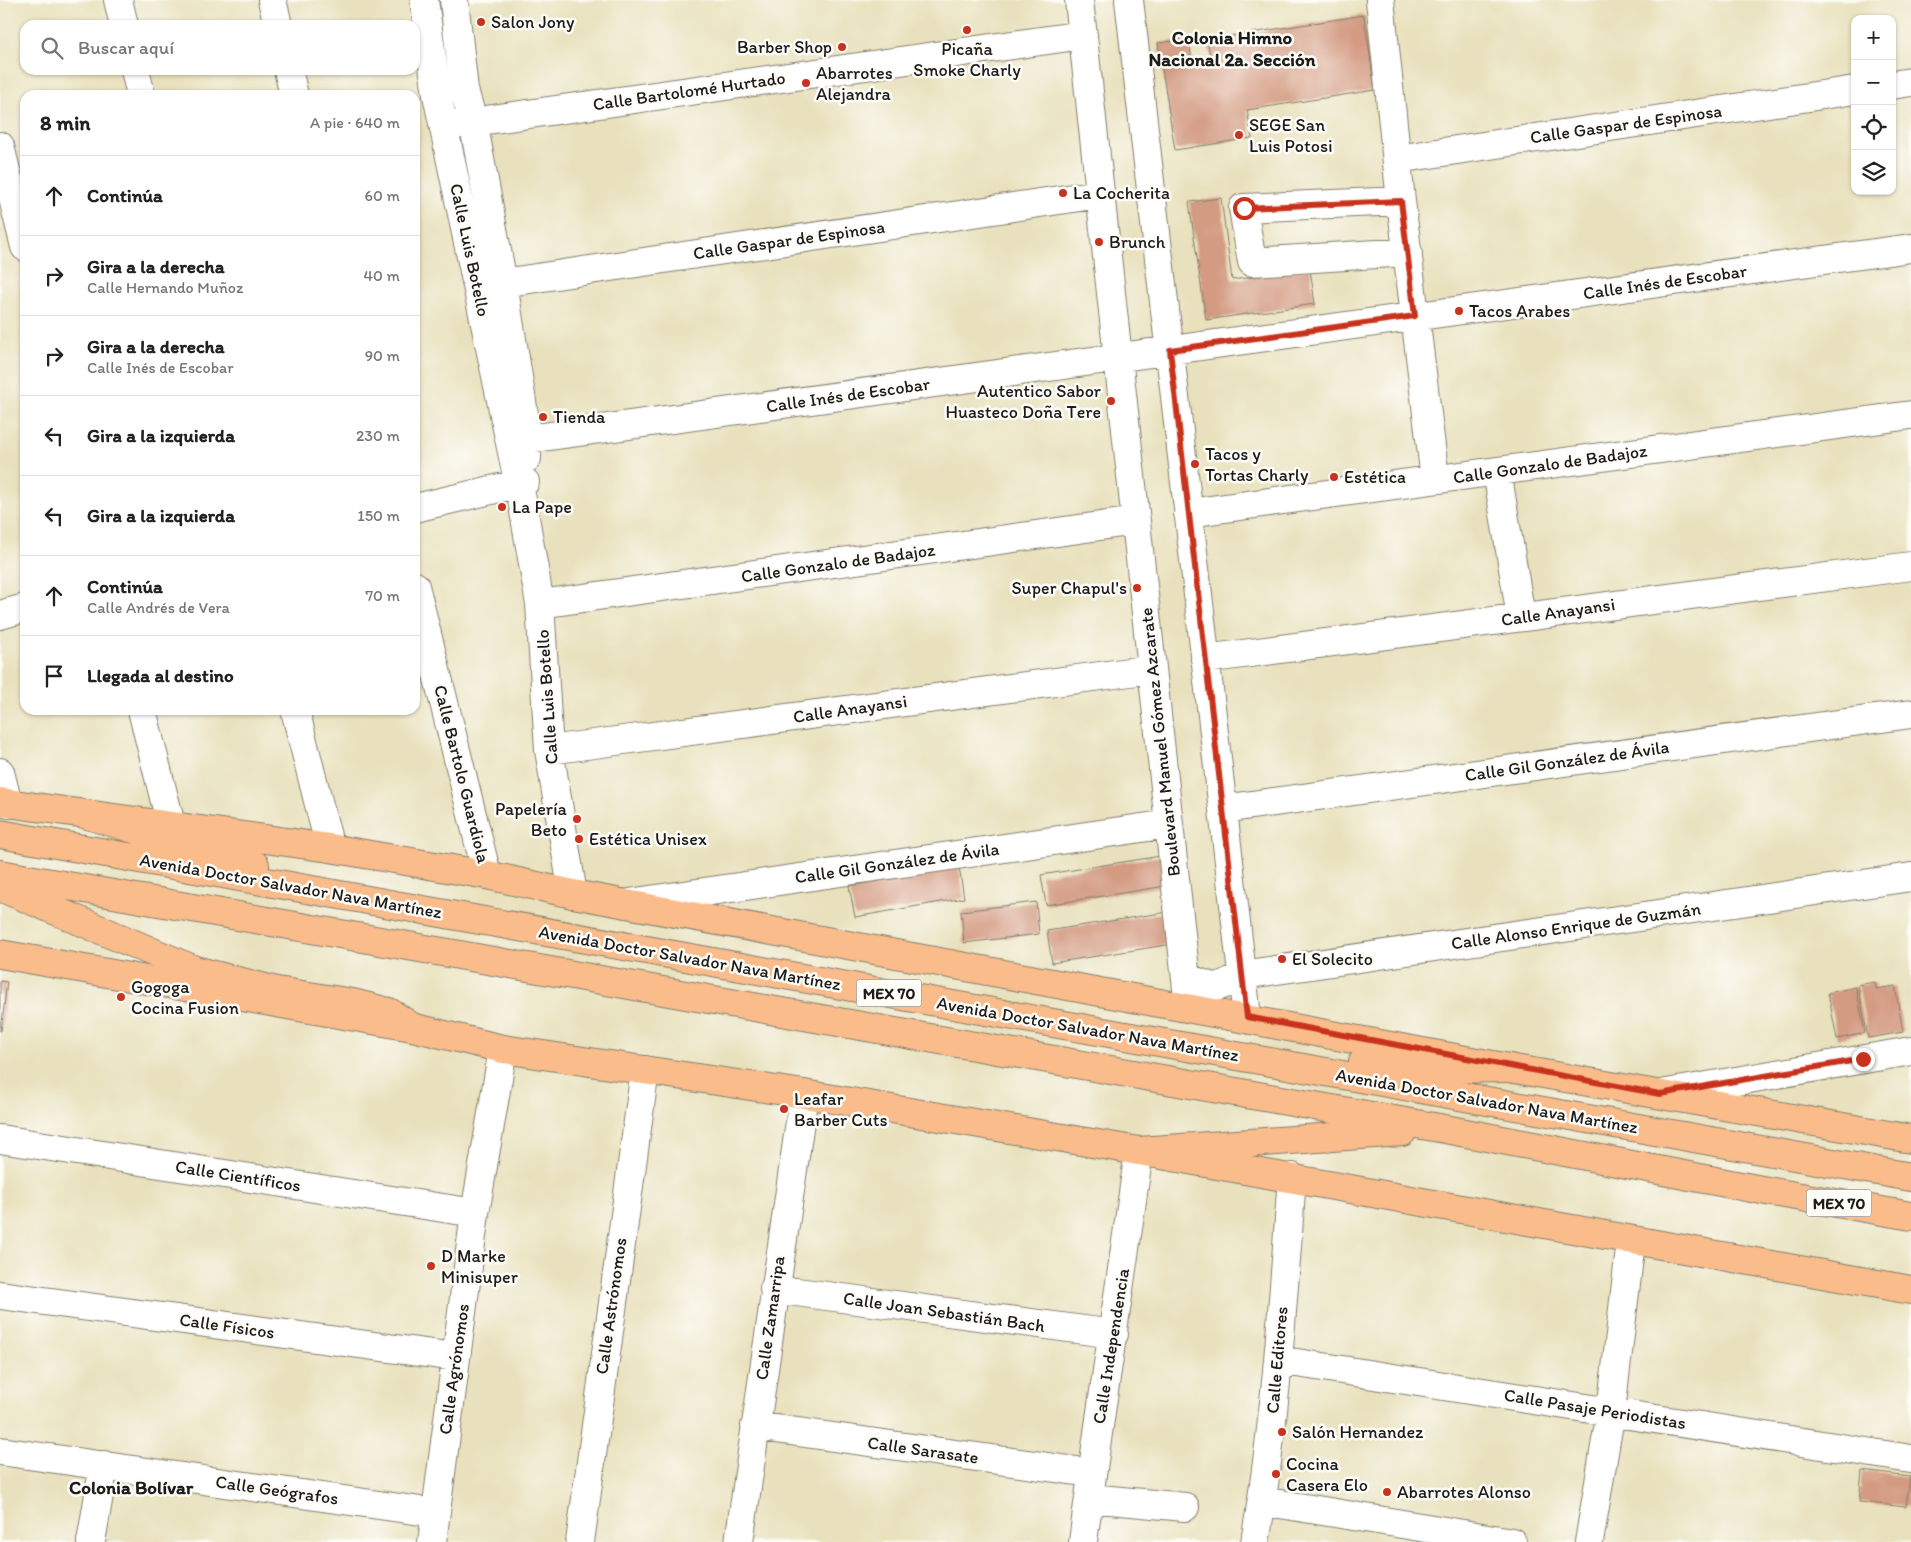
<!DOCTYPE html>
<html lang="es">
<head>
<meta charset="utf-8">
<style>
	:root { --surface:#fff; --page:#f2f2f2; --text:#222; --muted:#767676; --line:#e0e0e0 }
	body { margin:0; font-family:Itim,sans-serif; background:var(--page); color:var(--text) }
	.controls { position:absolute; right:15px; top:15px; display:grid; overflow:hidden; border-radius:10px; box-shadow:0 1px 4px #0004 }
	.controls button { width:45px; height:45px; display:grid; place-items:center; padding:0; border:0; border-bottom:1px solid var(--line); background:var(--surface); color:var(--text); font:25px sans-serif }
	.stop { position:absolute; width:15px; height:15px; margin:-11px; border:4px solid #c8321e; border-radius:50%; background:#fff }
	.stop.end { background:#c8321e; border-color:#fff; box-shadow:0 1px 5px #0008 }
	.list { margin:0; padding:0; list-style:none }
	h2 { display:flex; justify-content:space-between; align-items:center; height:65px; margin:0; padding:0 20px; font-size:21px }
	h2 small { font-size:16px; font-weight:400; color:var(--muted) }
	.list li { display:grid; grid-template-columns:32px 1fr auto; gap:15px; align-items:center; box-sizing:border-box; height:80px; padding:0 20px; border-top:1px solid var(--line) }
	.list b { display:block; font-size:19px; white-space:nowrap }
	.list p { margin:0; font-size:16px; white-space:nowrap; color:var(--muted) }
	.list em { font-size:16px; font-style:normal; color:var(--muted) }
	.icon { flex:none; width:28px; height:28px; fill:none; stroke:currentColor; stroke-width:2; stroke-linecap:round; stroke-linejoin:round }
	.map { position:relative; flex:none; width:1911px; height:1542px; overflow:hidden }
	.search { position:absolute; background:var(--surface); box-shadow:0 1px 4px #0004; left:20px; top:20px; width:400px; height:55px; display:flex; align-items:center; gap:12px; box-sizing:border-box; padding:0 18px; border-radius:15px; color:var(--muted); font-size:19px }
	.panel { position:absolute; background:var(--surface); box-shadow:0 1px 4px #0004; left:20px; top:90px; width:400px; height:625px; border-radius:15px }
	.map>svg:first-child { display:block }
	.building { fill:#d49b83 }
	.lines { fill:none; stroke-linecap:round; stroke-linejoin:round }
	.minor-casing { stroke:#827e6c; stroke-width:30 }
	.major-casing { stroke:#827e6c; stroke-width:30 }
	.highway-casing { stroke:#827e6c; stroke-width:30 }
	.minor { stroke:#fff; stroke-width:28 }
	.major { stroke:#fabc8b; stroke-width:28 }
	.highway { stroke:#fabc8b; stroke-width:28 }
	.route { stroke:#c8321e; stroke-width:6 }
	.poi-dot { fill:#c8321e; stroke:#fdfcf7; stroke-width:2 }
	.labels { text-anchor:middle; stroke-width:5; stroke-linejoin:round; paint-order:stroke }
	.shield { fill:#fdfcf7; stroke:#605f5e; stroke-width:1 }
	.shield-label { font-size:16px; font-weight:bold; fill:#1c1c1c }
	.poi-label { font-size:18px; fill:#1c1c1c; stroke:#fdfcf7; text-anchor:start }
	.street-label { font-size:18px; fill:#1c1c1c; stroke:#fdfcf7 }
	.neighbourhood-label { font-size:19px; font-weight:bold; fill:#1c1c1c; stroke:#fdfcf7 }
</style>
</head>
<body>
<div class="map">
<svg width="1911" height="1542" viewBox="0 0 1911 1542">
	<rect width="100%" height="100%" fill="#fdfcf7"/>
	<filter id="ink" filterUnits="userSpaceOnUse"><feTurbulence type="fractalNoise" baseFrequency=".02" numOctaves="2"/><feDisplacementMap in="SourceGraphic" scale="10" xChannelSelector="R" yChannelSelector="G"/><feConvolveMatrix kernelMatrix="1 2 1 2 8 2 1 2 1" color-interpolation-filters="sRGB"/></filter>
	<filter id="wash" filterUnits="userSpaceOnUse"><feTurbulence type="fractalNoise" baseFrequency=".0096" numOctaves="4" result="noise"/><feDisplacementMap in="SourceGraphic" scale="20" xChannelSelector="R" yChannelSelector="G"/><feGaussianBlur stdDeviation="1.12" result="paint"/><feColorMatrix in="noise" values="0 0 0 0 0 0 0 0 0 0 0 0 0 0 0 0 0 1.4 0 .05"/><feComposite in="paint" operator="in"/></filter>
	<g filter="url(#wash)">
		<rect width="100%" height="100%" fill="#e9e1bd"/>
		<g id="blocks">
			<path class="building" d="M1364 15 1375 90 1247 110 1252 138 1175 150 1158 43 1189 39 1192 62 1211 59 1207 40Z
				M1221 198 1232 280 1310 269 1315 304 1206 320 1189 202Z
				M1161 856 1166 886 1046 905 1041 875Z
				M959 867 964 898 855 917 849 886Z
				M1036 902 1039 934 964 943 961 911Z
				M1168 912 1173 944 1052 963 1047 931Z
				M0 981 7 982 1 1031H0Z
				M1875 982 1876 989 1895 986 1903 1032 1868 1038 1858 985Z
				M1856 987 1865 1033 1837 1039 1828 993Z
				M1862 1471 1910 1477 1906 1507 1859 1502Z"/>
		</g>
	</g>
	<g filter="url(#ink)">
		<use href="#blocks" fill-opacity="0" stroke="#827e6c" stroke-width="1"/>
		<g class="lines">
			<defs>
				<path id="minor" d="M118 0 124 25
					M272 0 278 25
					M424 0 437 95 522 500 540 604 549 750 573 894
					M454 0 464 90 473 121 503 283 528 439 527 458
					M1079 0 1189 1007
					M1129 0 1247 1017
					M1380 0 1401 201 1435 479
					M135 70 141 95
					M288 70 294 95
					M1892 85 1911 82
					M444 126 1083 35
					M0 146 25 247
					M1397 159 1855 90
					M1401 201 1243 208 1252 262 1408 252
					M479 289 503 283 1100 194
					M528 439 1911 248
					M1497 471 1521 617
					M415 508 525 482
					M1188 513 1911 415
					M415 586 487 875
					M540 604 1136 521
					M0 615 25 608
					M1205 659 1911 566
					M142 710 171 825
					M295 710 330 848
					M549 750 1152 669
					M0 772 8 804
					M1223 809 1911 714
					M629 903 1169 824
					M1186 977C1215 989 1214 991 1242 975L1911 877
					M1661 1094 1911 1051
					M0 1139 475 1213
					M774 1289 1114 1334
					M0 1295 455 1357
					M1278 1360 1911 1459
					M755 1426 1091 1473
					M0 1451 435 1513
					M1089 1498 1185 1507
					M1262 1501 1512 1542
					M91 1542 104 1465
					M432 1542 475 1213 503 1049
					M580 1542 645 1070
					M739 1542 804 1094
					M1083 1542C1100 1411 1121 1281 1139 1151
					M1255 1542C1276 1421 1283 1299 1292 1177
					M1589 1542 1611 1411 1631 1241"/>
				<path id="major" d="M0 802 330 848 487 875 573 894 1509 1068 1911 1139
					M0 954 412 1027 503 1049 804 1094 1139 1151 1911 1290"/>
				<path id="highway" d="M84 814 255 865
					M0 834 1911 1177
					M0 874 1445 1129 1767 1191 1911 1216
					M0 887 195 970 277 991 353 1003 389 1012 412 1027
					M1363 1062 1439 1069 1509 1068
					M1139 1151 1402 1132"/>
			</defs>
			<use href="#minor" class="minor-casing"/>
			<use href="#major" class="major-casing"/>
			<use href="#highway" class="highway-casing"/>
			<use href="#minor" class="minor"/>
			<use href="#major" class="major"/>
			<use href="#highway" class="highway"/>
		</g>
	</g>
	<g class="lines" filter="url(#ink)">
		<path class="route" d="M1244 208 1401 201 1415 316 1170 350 1247 1017 1660 1094 1863 1059"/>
	</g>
	<g class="poi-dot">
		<circle cx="481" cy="22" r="5"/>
		<circle cx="967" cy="30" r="5"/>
		<circle cx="842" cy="47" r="5"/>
		<circle cx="806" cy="83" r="5"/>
		<circle cx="1239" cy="135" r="5"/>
		<circle cx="1063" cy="193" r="5"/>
		<circle cx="1099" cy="242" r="5"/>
		<circle cx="1459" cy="311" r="5"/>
		<circle cx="1111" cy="401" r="5"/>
		<circle cx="543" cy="417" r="5"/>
		<circle cx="1195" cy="464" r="5"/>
		<circle cx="1334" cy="477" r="5"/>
		<circle cx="502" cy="507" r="5"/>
		<circle cx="1137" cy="588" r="5"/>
		<circle cx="577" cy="819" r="5"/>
		<circle cx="579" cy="839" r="5"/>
		<circle cx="1282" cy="959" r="5"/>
		<circle cx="121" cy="997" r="5"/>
		<circle cx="784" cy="1109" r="5"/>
		<circle cx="431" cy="1266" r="5"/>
		<circle cx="1282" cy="1432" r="5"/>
		<circle cx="1276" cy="1474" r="5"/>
		<circle cx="1387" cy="1492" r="5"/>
	</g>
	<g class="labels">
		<g class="shield">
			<rect x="856.5" y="979.5" width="65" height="27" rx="4"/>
			<rect x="1806.5" y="1189.5" width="65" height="27" rx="4"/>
		</g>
		<g class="shield-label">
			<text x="889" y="999">MEX 70</text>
			<text x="1839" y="1209">MEX 70</text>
		</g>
		<g class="poi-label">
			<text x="491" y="28">Salon Jony</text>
			<text x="832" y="53" text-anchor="end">Barber Shop</text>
			<text x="967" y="55" text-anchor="middle">Picaña<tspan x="967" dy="21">Smoke Charly</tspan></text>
			<text x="816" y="79">Abarrotes<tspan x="816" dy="21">Alejandra</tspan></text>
			<text x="1249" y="131">SEGE San<tspan x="1249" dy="21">Luis Potosi</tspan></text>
			<text x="1073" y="199">La Cocherita</text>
			<text x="1109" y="248">Brunch</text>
			<text x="1469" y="317">Tacos Arabes</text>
			<text x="1101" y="397" text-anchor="end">Autentico Sabor<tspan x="1101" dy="21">Huasteco Doña Tere</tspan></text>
			<text x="553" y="423">Tienda</text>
			<text x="1205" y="460">Tacos y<tspan x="1205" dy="21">Tortas Charly</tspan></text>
			<text x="1344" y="483">Estética</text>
			<text x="512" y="513">La Pape</text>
			<text x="1127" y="594" text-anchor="end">Super Chapul's</text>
			<text x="567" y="815" text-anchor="end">Papelería<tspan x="567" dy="21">Beto</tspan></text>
			<text x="589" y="845">Estética Unisex</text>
			<text x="1292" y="965">El Solecito</text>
			<text x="131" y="993">Gogoga<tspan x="131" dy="21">Cocina Fusion</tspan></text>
			<text x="794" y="1105">Leafar<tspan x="794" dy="21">Barber Cuts</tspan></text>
			<text x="441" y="1262">D Marke<tspan x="441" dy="21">Minisuper</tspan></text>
			<text x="1292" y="1438">Salón Hernandez</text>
			<text x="1286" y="1470">Cocina<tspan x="1286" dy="21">Casera Elo</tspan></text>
			<text x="1397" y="1498">Abarrotes Alonso</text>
		</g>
		<g class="street-label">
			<text transform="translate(689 91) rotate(-8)" y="6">Calle Bartolomé Hurtado</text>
			<text transform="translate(1626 124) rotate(-8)" y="6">Calle Gaspar de Espinosa</text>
			<text transform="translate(789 240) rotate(-8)" y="6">Calle Gaspar de Espinosa</text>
			<text transform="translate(470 250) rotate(78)" y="6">Calle Luis Botello</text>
			<text transform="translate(1665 282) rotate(-8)" y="6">Calle Inés de Escobar</text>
			<text transform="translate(848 395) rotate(-8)" y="6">Calle Inés de Escobar</text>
			<text transform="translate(1550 464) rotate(-8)" y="6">Calle Gonzalo de Badajoz</text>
			<text transform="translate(838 563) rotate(-8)" y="6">Calle Gonzalo de Badajoz</text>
			<text transform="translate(1558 612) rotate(-8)" y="6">Calle Anayansi</text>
			<text transform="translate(547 697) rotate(-94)" y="6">Calle Luis Botello</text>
			<text transform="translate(850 709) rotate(-8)" y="6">Calle Anayansi</text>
			<text transform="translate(1160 742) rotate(-96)" y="6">Boulevard Manuel Gómez Azcarate</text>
			<text transform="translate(1567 761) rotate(-8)" y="6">Calle Gil González de Ávila</text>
			<text transform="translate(462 774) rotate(76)" y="6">Calle Bartolo Guardiola</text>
			<text transform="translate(897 863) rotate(-8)" y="6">Calle Gil González de Ávila</text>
			<text transform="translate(291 886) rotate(10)" y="6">Avenida Doctor Salvador Nava Martínez</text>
			<text transform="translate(1576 926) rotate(-8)" y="6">Calle Alonso Enrique de Guzmán</text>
			<text transform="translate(690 958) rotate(10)" y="6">Avenida Doctor Salvador Nava Martínez</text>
			<text transform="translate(1088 1029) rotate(10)" y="6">Avenida Doctor Salvador Nava Martínez</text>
			<text transform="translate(1487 1101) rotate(10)" y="6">Avenida Doctor Salvador Nava Martínez</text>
			<text transform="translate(238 1176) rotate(9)" y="6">Calle Científicos</text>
			<text transform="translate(611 1306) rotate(-82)" y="6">Calle Astrónomos</text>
			<text transform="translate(944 1312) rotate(8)" y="6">Calle Joan Sebastián Bach</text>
			<text transform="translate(770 1318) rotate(-82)" y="6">Calle Zamarripa</text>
			<text transform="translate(227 1326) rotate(8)" y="6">Calle Físicos</text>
			<text transform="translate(1111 1346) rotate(-81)" y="6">Calle Independencia</text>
			<text transform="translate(1277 1360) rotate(-85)" y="6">Calle Editores</text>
			<text transform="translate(454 1369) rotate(-82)" y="6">Calle Agrónomos</text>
			<text transform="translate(1595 1409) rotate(9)" y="6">Calle Pasaje Periodistas</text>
			<text transform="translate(923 1450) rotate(8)" y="6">Calle Sarasate</text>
			<text transform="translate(277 1490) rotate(8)" y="6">Calle Geógrafos</text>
		</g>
		<g class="neighbourhood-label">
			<text x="1232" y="44">Colonia Himno<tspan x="1232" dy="22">Nacional 2a. Sección</tspan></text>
			<text x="131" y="1494">Colonia Bolívar</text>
		</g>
	</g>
</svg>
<div class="controls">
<button>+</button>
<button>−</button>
<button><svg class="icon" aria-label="locate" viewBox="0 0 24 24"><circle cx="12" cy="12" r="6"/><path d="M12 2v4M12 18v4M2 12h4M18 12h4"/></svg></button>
<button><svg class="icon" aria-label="layers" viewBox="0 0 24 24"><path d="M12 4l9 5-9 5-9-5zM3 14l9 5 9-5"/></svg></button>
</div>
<div class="stop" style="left:1244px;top:208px"></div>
<div class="stop end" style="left:1863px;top:1059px"></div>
<div class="search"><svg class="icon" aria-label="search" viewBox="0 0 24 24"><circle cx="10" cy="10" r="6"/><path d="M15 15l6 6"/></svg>Buscar aquí</div>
<section class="panel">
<h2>8 min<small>A pie · 640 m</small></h2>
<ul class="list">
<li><svg class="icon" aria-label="ahead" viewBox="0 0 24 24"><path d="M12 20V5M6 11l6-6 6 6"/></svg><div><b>Continúa</b></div><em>60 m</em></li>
<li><svg class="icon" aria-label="right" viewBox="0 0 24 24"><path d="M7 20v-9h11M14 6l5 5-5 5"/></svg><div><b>Gira a la derecha</b><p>Calle Hernando Muñoz</p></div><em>40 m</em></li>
<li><svg class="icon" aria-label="right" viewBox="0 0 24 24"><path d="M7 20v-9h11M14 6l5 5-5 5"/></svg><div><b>Gira a la derecha</b><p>Calle Inés de Escobar</p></div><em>90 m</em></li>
<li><svg class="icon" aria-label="left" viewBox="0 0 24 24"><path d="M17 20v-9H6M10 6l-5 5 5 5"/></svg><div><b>Gira a la izquierda</b></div><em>230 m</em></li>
<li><svg class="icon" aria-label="left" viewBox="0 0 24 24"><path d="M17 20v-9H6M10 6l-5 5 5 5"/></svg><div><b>Gira a la izquierda</b></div><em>150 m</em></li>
<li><svg class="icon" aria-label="ahead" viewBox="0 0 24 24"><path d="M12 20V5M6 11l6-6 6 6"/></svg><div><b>Continúa</b><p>Calle Andrés de Vera</p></div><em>70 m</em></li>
<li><svg class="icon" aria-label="arrive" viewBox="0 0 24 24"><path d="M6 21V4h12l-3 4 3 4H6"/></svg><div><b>Llegada al destino</b></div></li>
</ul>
</section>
</div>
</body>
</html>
